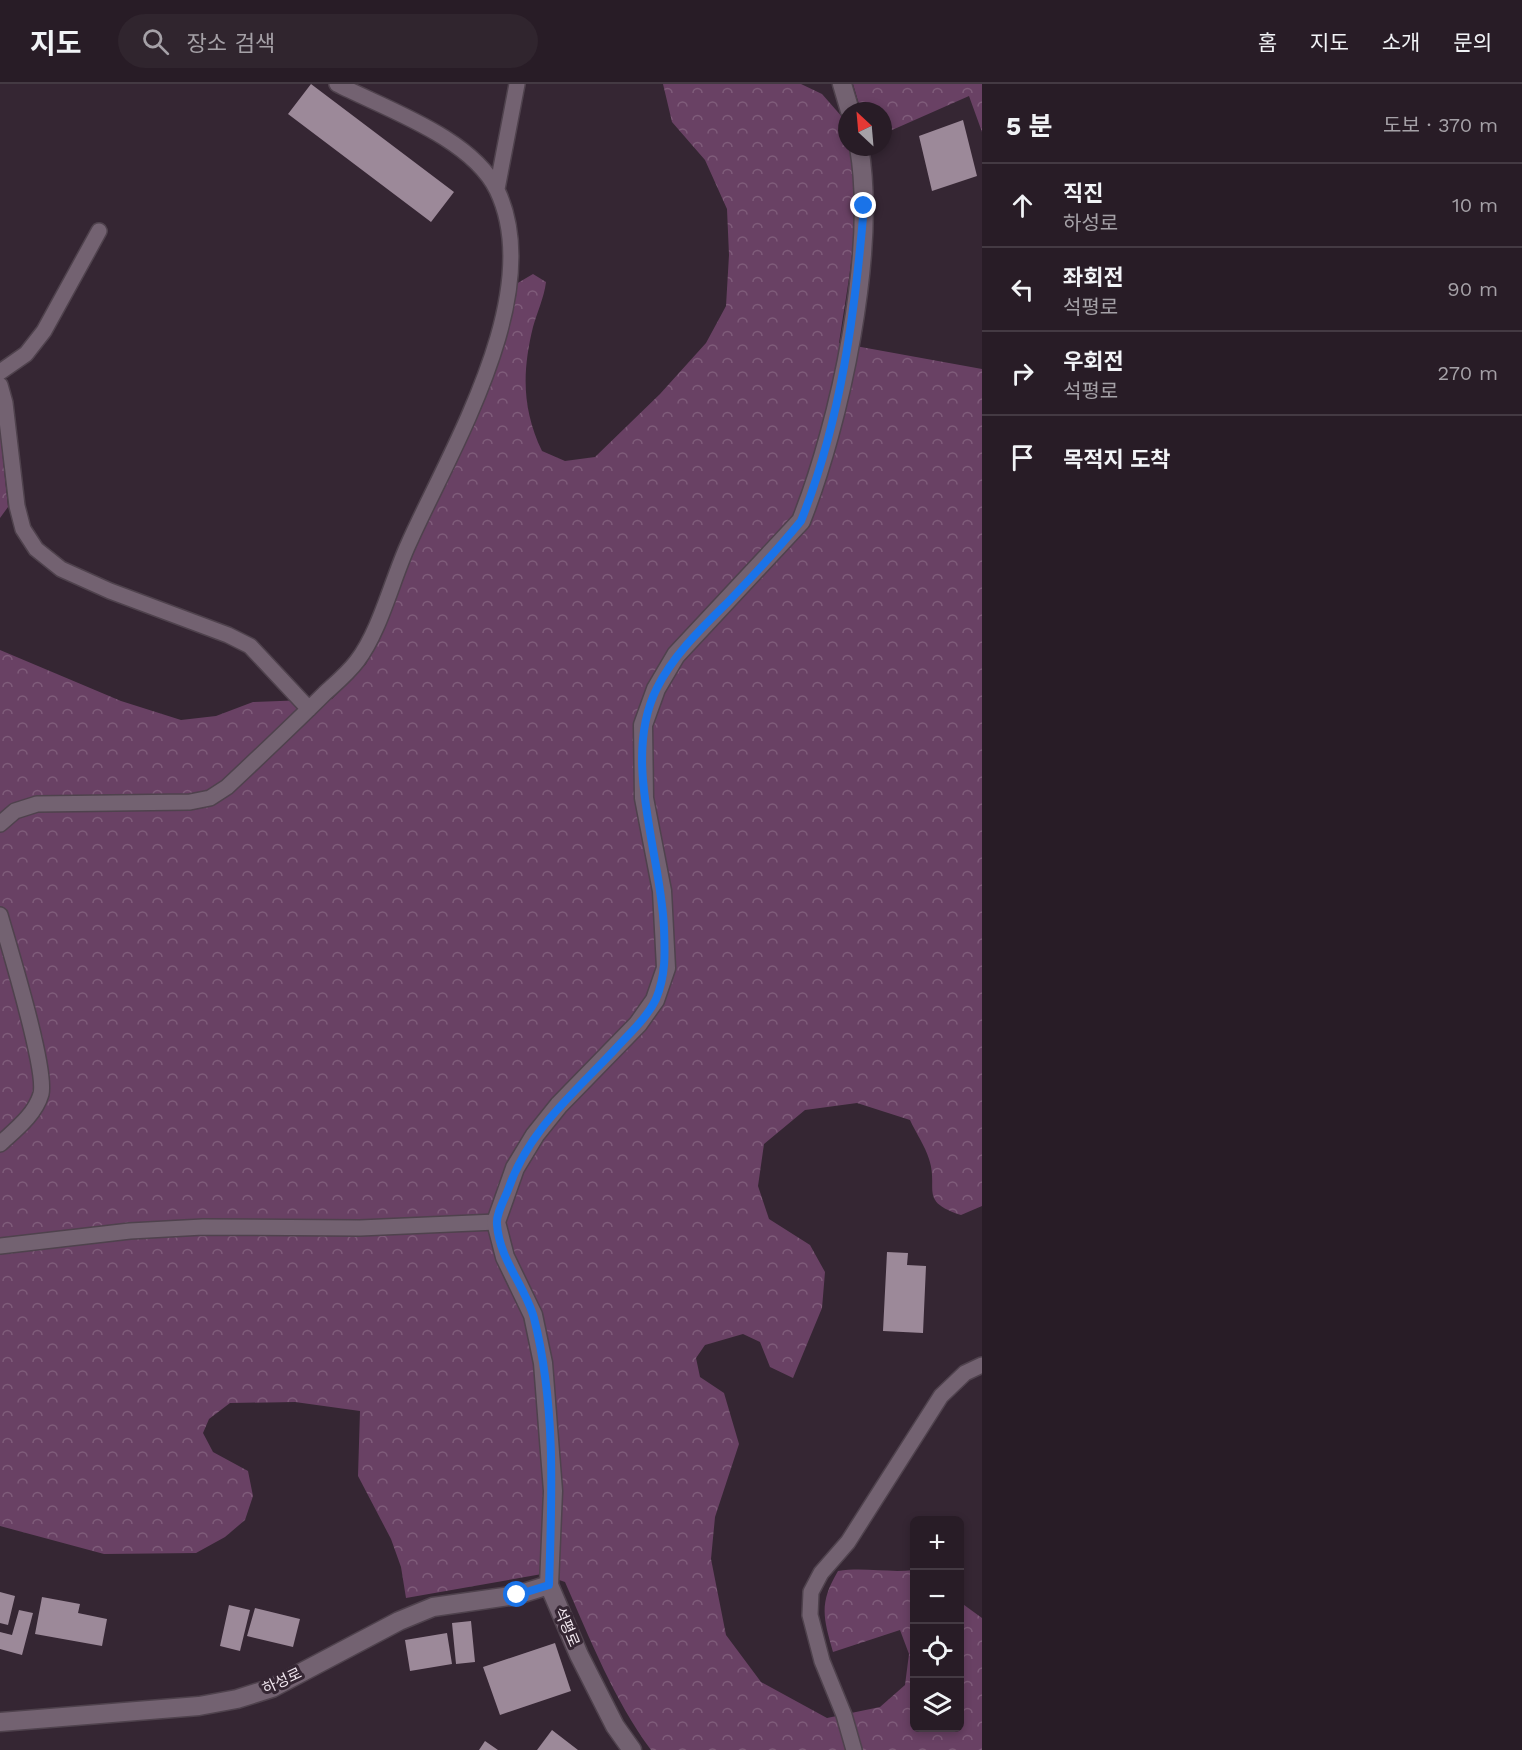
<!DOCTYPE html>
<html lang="ko">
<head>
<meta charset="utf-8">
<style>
	:root { --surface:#281c26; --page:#30252e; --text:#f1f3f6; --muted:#a5a1a7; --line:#443a43 }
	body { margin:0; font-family:"Work Sans","Noto Sans KR",sans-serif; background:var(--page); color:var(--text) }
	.controls { position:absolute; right:18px; bottom:18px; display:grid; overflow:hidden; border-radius:9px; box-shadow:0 3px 9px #0003 }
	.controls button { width:54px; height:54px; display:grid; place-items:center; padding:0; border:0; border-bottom:2px solid var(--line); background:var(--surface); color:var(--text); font:30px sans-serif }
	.compass { position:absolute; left:838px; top:18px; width:54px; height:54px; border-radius:50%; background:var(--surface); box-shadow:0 3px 9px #0003; rotate:334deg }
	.stop { position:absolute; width:18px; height:18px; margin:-14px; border:4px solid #1a73e8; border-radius:50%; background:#fff }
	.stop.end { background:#1a73e8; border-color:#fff; box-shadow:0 2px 6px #0008 }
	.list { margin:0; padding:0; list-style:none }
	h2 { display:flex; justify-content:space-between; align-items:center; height:78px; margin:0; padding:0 24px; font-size:26px }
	h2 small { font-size:20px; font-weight:400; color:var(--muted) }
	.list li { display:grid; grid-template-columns:39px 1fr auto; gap:18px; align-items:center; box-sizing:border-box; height:84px; padding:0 24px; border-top:2px solid var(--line) }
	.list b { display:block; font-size:22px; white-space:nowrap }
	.list p { margin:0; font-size:20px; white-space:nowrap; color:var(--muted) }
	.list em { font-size:20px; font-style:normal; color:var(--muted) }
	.icon { flex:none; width:33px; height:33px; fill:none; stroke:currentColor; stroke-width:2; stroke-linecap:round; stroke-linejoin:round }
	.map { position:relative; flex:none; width:982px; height:1666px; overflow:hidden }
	header { display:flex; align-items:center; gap:36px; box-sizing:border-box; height:84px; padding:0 30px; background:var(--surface); border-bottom:2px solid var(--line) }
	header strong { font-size:28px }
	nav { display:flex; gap:33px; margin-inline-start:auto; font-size:21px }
	.search { width:420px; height:54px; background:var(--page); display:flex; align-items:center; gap:15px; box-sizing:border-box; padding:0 21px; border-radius:33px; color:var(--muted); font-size:22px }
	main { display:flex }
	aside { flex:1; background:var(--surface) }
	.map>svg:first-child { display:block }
	.forest { fill:url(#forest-crowns) }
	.building { fill:#9c8999 }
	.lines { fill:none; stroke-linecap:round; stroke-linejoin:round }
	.lane-casing { stroke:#4f424d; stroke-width:18 }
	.street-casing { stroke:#4f424d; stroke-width:21 }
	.lane { stroke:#736271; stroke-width:15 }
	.street { stroke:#736271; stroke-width:18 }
	.route { stroke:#1a73e8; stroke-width:8 }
	.labels { text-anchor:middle; stroke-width:6; stroke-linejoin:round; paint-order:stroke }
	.street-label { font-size:15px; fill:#f2e8f0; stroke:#352633 }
</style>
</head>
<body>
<header>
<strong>지도</strong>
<div class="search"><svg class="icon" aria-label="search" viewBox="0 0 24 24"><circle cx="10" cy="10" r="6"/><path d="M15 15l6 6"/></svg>장소 검색</div>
<nav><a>홈</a><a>지도</a><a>소개</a><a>문의</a></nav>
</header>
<main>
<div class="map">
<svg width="982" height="1666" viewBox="0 0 982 1666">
	<defs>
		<pattern id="forest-crowns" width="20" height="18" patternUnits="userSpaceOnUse" patternTransform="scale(1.5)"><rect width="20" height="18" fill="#694164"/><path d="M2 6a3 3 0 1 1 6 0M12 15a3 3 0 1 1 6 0" fill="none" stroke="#7f5c7a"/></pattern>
	</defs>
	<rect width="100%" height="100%" fill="#352633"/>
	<path class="forest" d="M663 0H801L822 10 843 34 847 63H850C864 127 848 196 839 259L982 285V1122L961 1131C918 1117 939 1105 929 1075 925 1062 916 1049 910 1036L857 1019 805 1026 764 1060 758 1102 769 1135 810 1161 825 1188 822 1224 793 1294 770 1283 760 1258 743 1250 705 1261 696 1274 700 1293 724 1309 739 1360 715 1433 711 1475 726 1551 761 1598 827 1634 880 1623 905 1601 909 1570 900 1546 833 1568C823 1533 819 1519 838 1487 864 1483 888 1489 914 1486V1644H960V1518L982 1534V1666H651C614 1616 590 1555 565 1498L542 1490 406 1514 401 1483 391 1455 358 1392 360 1327 295 1318 230 1319 209 1335 203 1349 213 1368 248 1387 253 1412 245 1436 225 1453 196 1469 104 1470 0 1442V566L121 617 181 636 216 632 253 618 332 615 366 580 391 526 422 447 481 325 504 261 516 200 533 190 546 198C544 214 537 228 533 243 522 288 522 325 542 367L565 377 595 373 660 310 706 259 726 222 729 171 727 125 705 76 672 38Z
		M853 0H982V48L969 12 883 50V27H861Z
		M0 347 8 423 0 434Z"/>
	<path class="building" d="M311 0 454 108 431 138 288 30Z
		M963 36 977 92 932 107 919 52Z
		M887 1168 908 1169 907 1181 926 1182 923 1249 883 1247Z
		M0 1508 15 1512 8 1541 0 1539Z
		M42 1513 80 1520 78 1529 107 1535 102 1562 35 1550Z
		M229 1521 250 1526 240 1567 220 1562Z
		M255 1524 300 1535 293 1563 247 1552Z
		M19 1526 33 1529 22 1571 0 1565V1548L12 1551Z
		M471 1537 475 1578 456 1580 452 1539Z
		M447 1549 452 1580 410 1587 405 1556Z
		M555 1559 571 1607 500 1631 483 1583Z
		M552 1646 578 1666H537Z
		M485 1657 498 1666H479Z"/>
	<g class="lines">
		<defs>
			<path id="lane" d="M497 105 517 0
				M0 288 26 270 44 247 99 147
				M0 301 5 319 17 422 23 445 36 465 61 485 110 507 228 551 250 562 309 625
				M0 740 15 727 37 720 190 718 210 714 227 703C260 672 293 641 325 609 336 599 348 589 357 577 380 547 392 496 408 461 450 366 547 210 497 106 472 54 386 25 337 0
				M0 831C9 863 47 985 41 1010 35 1031 15 1046 0 1060
				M0 1162 130 1147 203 1143 360 1144 496 1138
				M854 1666 844 1631 822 1577 810 1531 811 1508 821 1489 848 1458 941 1312 965 1289 982 1281"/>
			<path id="street" d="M842 0 850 27
				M0 1638 199 1622 237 1615 272 1604 399 1537 433 1523 517 1511 549 1501
				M632 1666 615 1642 579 1571 549 1501 553 1407 543 1279 533 1231 505 1173 496 1138 515 1084 535 1051 559 1021 638 940 655 916 666 884 662 807 644 714 643 641 656 605 676 571 801 437C840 339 877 167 859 63"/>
		</defs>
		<use href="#lane" class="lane-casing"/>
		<use href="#street" class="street-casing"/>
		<use href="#lane" class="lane"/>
		<use href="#street" class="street"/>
	</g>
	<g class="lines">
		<path class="route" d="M517 1511 549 1501C552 1412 556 1321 534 1234 525 1202 499 1175 497 1140 496 1130 504 1116 508 1106 529 1044 576 1008 619 961 632 947 648 932 656 915 666 891 665 869 664 844 661 769 621 675 657 604 674 570 702 544 729 517 754 491 778 465 801 437 841 337 855 229 864 122"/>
	</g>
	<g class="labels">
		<g class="street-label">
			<text transform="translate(567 1543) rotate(67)" y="5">석평로</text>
			<text transform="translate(282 1597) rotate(-25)" y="5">하성로</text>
		</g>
	</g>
</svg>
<div class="controls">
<button>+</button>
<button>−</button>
<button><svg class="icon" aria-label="locate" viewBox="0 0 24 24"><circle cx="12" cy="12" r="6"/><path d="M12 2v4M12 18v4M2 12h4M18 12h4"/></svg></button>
<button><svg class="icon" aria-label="layers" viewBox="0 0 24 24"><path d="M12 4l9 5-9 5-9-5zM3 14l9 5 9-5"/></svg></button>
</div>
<svg class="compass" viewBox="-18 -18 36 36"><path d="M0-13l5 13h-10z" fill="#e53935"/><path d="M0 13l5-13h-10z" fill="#a5a1a7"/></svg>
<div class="stop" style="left:517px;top:1511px"></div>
<div class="stop end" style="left:864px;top:122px"></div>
</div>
<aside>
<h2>5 분<small>도보 · 370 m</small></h2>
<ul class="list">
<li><svg class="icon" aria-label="ahead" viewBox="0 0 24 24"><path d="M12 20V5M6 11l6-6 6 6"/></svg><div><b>직진</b><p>하성로</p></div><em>10 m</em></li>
<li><svg class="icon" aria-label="left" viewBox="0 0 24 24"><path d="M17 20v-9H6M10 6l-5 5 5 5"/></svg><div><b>좌회전</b><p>석평로</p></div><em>90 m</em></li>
<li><svg class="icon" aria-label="right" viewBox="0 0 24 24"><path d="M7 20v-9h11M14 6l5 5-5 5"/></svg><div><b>우회전</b><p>석평로</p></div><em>270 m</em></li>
<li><svg class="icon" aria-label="arrive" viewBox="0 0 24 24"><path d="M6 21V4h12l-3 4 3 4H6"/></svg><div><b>목적지 도착</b></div></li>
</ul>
</aside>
</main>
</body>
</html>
